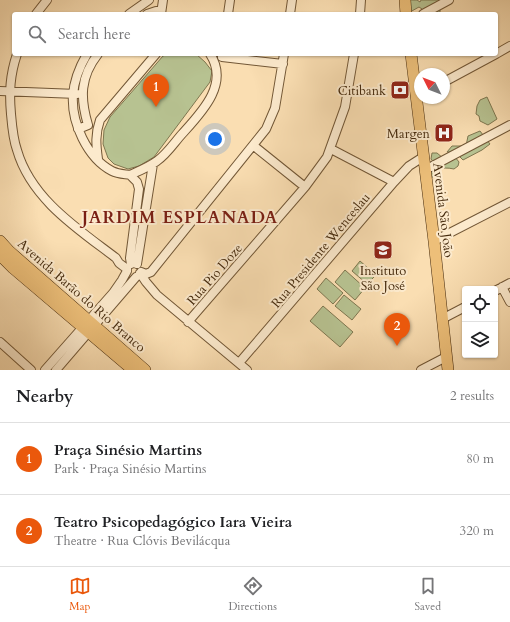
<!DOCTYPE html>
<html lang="en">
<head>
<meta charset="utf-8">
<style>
	:root { --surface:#fff; --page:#f6f6f6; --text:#202124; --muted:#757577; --line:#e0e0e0; --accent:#ea580c }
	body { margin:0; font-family:Cardo,serif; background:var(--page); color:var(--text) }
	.controls { position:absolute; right:12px; bottom:12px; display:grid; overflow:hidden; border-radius:4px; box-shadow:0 1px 3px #0004 }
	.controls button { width:36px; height:36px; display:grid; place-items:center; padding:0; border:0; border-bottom:1px solid var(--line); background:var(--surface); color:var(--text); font:20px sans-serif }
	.compass { position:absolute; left:414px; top:68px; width:36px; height:36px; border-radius:50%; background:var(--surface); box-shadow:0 1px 3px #0004; rotate:312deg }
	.you { position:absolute; left:215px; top:139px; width:14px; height:14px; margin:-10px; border:3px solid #fff; border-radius:50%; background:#1a73e8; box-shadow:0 0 0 6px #1a73e833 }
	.badge { display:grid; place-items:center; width:26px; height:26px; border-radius:50%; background:var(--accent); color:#fff; font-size:13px; font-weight:700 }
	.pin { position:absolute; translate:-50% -33px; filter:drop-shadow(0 1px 2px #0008) }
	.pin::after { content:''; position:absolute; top:21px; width:14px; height:12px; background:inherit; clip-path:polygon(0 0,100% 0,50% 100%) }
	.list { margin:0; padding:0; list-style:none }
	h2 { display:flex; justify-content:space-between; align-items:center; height:52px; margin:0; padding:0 16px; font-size:17px }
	h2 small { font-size:13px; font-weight:400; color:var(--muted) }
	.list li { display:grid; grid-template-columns:26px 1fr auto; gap:12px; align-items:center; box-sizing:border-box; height:72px; padding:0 16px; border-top:1px solid var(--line) }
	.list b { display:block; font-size:15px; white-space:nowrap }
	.list p { margin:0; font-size:13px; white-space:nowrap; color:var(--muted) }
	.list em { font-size:13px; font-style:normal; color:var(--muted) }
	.icon { flex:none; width:22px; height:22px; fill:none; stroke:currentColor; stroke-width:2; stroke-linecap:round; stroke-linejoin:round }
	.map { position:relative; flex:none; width:510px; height:370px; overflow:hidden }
	.search { position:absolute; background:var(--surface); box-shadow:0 1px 3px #0004; left:12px; right:12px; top:12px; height:44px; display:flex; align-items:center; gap:10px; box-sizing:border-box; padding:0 14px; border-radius:4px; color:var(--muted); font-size:15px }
	.sheet { height:196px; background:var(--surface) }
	nav { display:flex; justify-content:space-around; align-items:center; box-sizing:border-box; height:56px; border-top:1px solid var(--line); background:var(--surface); font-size:11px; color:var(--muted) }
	nav a { display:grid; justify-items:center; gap:2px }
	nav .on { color:var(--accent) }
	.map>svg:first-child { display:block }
	.green { fill:#b7c291; stroke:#7e764f }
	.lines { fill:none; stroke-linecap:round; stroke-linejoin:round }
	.minor-casing { stroke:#725736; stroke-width:10 }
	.major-casing { stroke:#452a0d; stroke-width:12 }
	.minor { stroke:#fceacd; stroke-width:8 }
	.major { stroke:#edbf79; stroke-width:11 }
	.labels { text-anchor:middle; stroke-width:4; stroke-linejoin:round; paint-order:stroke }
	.poi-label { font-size:13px; fill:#452a0d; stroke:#fceacd; text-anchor:end }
	.street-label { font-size:13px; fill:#452a0d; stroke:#fceacd }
	.district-label { font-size:17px; font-weight:bold; letter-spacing:1px; fill:#7a1f14; stroke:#fceacd }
</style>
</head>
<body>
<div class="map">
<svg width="510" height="370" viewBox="0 0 510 370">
	<rect width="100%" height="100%" fill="#fadeb2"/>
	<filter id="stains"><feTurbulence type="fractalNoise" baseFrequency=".005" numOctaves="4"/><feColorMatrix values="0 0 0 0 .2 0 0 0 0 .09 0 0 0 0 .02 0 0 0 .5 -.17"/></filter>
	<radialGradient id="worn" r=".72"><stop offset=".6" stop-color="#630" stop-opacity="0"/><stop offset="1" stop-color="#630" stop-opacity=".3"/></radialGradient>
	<path class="green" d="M408 0H417L420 2 421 0H442L440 4V12L437 14H420L422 9 419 7 410 12Z
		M168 54H196L205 62 212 71 210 82 154 157 139 166 128 169 114 164 108 158 103 144 104 130 110 117 163 56Z
		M487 97 497 119 488 125 480 121 479 116 476 114 477 106 480 100Z
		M480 131 490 144 482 150 463 160 455 152H447L452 146H461L465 151 468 136Z
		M432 153H437L443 158 455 157 459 162 458 166 454 169C440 166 436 170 430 181L427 162 434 163 431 159Z
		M360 261 376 275 367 284 352 271Z
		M345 270 365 288 355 300 335 282Z
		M326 278 343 293 333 304 317 289Z
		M344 295 361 309 352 320 335 306Z
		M323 306 353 332 340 347 310 321Z"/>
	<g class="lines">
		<defs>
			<path id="minor" d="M36 14 47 0
				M129 14 149 0
				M147 14 156 11H161
				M161 14 163 0
				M228 14 230 0
				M290 14 292 0
				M360 14 361 0
				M423 14 449 0
				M17 54C10 75 9 92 11 114 12 126 13 139 17 150 31 199 78 229 116 258L119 263 127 269
				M87 54C80 66 74 80 73 95 71 122 87 158 112 171 118 174 124 174 130 175
				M496 54 510 46
				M222 57 283 64
				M444 82 496 54
				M0 91 77 94
				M78 129 88 125C80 98 80 77 98 54
				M254 146 305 187
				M331 149 394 182
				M98 159C96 145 95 134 100 120L156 54
				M425 170 510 125
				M130 175C139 171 149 167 157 161 167 154 174 143 182 134 201 113 230 84 210 54
				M130 175 137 182 139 189 130 258 131 264
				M434 241 510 202
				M137 264 153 164
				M141 272 146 274 151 272 266 129 275 108 284 54
				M140 273 146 282 157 295 247 370
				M502 287 510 302
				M495 291 510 283
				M442 319 465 307
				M188 322 305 187 327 157 345 107 354 54
				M0 342 31 370
				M239 363 394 182 409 166 423 157
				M45 370 113 293 122 280 127 271
				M56 370 136 277
				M421 370 446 357"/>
			<path id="major" d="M405 0 406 14
				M411 54 434 241 448 370
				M0 241 9 251 145 370
				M0 255 13 268 133 370"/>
		</defs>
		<use href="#minor" class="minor-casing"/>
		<use href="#major" class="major-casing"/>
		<use href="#minor" class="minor"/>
		<use href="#major" class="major"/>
	</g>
	<defs>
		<symbol id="bank-square" viewBox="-11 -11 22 22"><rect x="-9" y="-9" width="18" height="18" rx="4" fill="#8f2418" stroke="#fceacd"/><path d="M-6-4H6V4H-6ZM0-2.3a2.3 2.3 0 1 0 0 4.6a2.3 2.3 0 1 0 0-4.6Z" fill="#fff"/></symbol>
		<symbol id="hospital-square" viewBox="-11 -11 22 22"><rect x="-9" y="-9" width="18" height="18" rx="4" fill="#8f2418" stroke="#fceacd"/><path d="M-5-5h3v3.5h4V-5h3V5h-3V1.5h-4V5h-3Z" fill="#fff"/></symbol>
		<symbol id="school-square" viewBox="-11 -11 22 22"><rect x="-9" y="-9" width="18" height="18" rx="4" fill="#8f2418" stroke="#fceacd"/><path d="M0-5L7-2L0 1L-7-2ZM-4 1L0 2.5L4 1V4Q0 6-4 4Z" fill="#fff"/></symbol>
	</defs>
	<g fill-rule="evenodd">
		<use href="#bank-square" x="389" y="79" width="22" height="22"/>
		<use href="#hospital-square" x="433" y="122" width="22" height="22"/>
		<use href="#school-square" x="372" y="239" width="22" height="22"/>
	</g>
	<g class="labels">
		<g class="poi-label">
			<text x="386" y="95">Citibank</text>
			<text x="430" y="138">Margen</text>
			<text x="383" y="275" text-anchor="middle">Instituto<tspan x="383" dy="15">São José</tspan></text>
		</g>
		<g class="street-label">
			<text transform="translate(444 210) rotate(83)" y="5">Avenida São João</text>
			<text transform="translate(320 250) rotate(-50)" y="5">Rua Presidente Wenceslau</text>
			<text transform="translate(214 274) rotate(-49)" y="5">Rua Pio Doze</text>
			<text transform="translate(82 295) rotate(41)" y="5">Avenida Barão do Rio Branco</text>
		</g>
		<g class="district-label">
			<text x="180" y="223">JARDIM ESPLANADA</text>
		</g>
	</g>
	<rect width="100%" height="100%" filter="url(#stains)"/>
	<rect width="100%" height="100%" fill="url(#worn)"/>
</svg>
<div class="controls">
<button><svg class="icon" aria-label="locate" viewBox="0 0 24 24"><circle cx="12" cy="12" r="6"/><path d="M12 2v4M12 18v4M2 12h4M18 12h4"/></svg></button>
<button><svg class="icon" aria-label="layers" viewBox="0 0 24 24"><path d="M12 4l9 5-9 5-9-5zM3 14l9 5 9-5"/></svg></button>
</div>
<svg class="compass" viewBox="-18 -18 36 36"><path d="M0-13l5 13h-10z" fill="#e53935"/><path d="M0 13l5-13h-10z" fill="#757577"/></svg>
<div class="you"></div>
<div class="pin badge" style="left:156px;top:107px">1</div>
<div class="pin badge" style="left:397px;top:346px">2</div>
<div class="search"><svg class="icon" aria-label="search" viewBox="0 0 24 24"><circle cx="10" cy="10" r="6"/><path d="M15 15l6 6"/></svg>Search here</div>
</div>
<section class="sheet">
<h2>Nearby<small>2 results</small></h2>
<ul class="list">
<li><span class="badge">1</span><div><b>Praça Sinésio Martins</b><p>Park · Praça Sinésio Martins</p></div><em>80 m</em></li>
<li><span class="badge">2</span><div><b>Teatro Psicopedagógico Iara Vieira</b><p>Theatre · Rua Clóvis Bevilácqua</p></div><em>320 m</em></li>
</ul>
</section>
<nav>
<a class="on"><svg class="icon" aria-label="map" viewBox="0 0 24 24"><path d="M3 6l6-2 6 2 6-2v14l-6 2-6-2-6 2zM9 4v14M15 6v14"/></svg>Map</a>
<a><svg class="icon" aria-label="directions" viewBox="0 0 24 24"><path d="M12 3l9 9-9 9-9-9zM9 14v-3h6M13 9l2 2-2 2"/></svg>Directions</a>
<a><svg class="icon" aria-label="saved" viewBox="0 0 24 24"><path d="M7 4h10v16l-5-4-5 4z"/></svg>Saved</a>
</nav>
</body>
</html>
